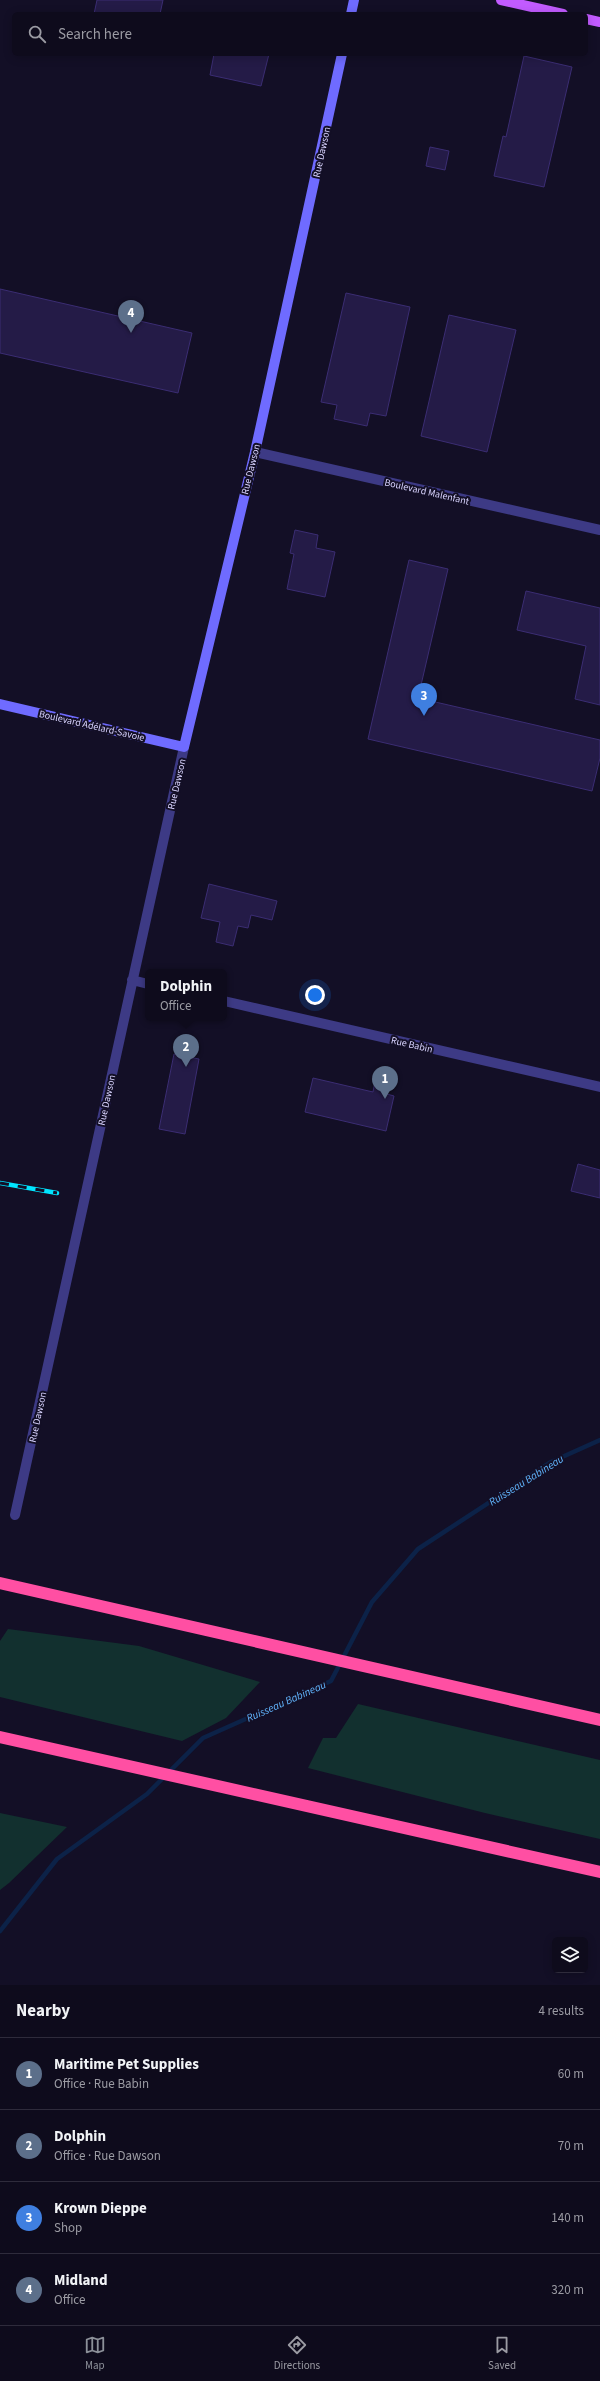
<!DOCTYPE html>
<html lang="en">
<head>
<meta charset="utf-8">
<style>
	:root { --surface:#0e0b1c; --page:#171425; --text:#f1f3f6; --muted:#9b9ba3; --line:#2e2b3b; --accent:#8c9099 }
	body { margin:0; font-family:"Source Sans 3",sans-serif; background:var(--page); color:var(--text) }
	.controls { position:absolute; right:12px; bottom:12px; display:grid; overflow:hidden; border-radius:6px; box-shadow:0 2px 10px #0003 }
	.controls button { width:36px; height:36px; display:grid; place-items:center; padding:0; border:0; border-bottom:1px solid var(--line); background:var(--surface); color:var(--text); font:20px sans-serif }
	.you { position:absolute; left:315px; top:995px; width:14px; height:14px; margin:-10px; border:3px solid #fff; border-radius:50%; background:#1a73e8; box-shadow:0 0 0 6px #1a73e833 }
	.badge { display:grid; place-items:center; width:26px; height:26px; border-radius:50%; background:var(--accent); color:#fff; font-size:13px; font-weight:700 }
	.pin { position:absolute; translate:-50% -33px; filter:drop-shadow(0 1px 2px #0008) }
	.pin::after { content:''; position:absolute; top:21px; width:14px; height:12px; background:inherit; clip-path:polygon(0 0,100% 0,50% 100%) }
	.popup { position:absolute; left:145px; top:969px; width:82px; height:52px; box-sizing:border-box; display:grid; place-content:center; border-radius:6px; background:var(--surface); filter:drop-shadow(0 1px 3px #0005); font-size:13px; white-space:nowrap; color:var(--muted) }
	.popup b { font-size:15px; color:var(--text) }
	.popup::after { content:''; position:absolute; left:50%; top:100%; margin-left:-8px; border:8px solid transparent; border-top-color:var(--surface) }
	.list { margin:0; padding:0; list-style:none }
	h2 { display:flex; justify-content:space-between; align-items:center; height:52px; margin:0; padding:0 16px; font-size:17px }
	h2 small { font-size:13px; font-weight:400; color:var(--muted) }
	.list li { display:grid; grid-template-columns:26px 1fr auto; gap:12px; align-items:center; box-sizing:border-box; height:72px; padding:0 16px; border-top:1px solid var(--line) }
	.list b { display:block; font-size:15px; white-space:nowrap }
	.list p { margin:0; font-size:13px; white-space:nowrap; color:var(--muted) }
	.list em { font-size:13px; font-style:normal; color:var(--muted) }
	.icon { flex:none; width:22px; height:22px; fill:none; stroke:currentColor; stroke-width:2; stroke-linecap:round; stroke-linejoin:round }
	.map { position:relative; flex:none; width:600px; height:1985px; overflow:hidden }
	.search { position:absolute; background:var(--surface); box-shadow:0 2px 10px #0003; left:12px; right:12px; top:12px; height:44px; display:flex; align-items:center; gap:10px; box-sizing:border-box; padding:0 14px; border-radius:6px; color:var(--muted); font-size:15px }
	.sheet { height:340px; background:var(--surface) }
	nav { display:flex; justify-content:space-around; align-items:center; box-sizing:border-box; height:56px; border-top:1px solid var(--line); background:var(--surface); font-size:11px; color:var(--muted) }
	nav a { display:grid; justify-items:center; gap:2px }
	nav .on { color:var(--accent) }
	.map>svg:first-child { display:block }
	.green { fill:#12302f }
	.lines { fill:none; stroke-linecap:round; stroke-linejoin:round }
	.stream { stroke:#0c2248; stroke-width:4.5 }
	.building { fill:#241b47; stroke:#3b2d73 }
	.street { stroke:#3d3a85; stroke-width:10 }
	.secondary { stroke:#6f6bff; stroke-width:10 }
	.primary { stroke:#c25bff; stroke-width:10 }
	.highway { stroke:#ff4fa3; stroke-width:12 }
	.rail-casing { stroke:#00e5ff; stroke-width:4.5 }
	.rail { stroke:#130f26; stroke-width:3; stroke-dasharray:9; stroke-linecap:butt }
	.labels { text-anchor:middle; stroke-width:4; stroke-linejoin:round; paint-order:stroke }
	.street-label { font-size:10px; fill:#d9d4ff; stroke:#130f26 }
	.water-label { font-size:11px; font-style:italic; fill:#62b6ff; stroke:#130f26 }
</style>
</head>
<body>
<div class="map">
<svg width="600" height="1985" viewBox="0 0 600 1985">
	<rect width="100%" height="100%" fill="#130f26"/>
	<path class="green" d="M8 1629 139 1646 260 1682 226 1718 182 1741 0 1697V1641Z
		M358 1704 600 1760V1839L485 1813 308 1768 323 1738H336Z
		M0 1813 67 1827 9 1883 0 1890Z"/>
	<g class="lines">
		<path class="stream" d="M0 1931 57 1859 147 1794 203 1738 331 1681 372 1602 418 1549 551 1462 600 1440"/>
	</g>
	<path class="building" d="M97 0H163L160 14H94Z
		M214 54H269L261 86 210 75Z
		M524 56 572 67 544 187 494 176 503 136 506 137Z
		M430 147 449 151 445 170 426 166Z
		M0 289 192 333 178 393 0 353Z
		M346 293 410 307 386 416 370 413 367 426 334 419 337 405 321 402Z
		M449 315 516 330 487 452 421 436Z
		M295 530 318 535 316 548 335 552 325 597 287 589 294 554 290 553Z
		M409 560 448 569 418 698 600 740V758L592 791 368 739Z
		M526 591 600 608V705L575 699 586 646 517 630Z
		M209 884 277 901 272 920 251 915 248 928 238 926 233 946 216 942 220 922 201 918Z
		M174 1054 199 1059 185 1134 159 1129Z
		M313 1078 373 1092 375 1081 390 1084 387 1094 394 1096 386 1131 305 1112Z
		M578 1164 600 1170V1198L571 1191Z"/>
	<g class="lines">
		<path class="street" d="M255 452 600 530
			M132 980 148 984
			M224 1001 600 1087
			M15 1515 184 747"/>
		<path class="secondary" d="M351 14 354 0
			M0 704 184 747 255 452 342 54"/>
		<path class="primary" d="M501 0 563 14
			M586 19 600 22"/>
		<path class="highway" d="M0 1583 600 1720
			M0 1737 600 1872"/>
		<defs>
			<path id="rail" d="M0 1183 57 1193"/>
		</defs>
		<use href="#rail" class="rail-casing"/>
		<use href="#rail" class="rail"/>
	</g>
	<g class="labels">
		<g class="street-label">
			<text transform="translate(321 152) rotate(-78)" y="4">Rue Dawson</text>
			<text transform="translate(250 469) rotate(-76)" y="4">Rue Dawson</text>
			<text transform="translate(427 491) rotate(13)" y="4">Boulevard Malenfant</text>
			<text transform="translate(92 725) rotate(13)" y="4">Boulevard Adélard-Savoie</text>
			<text transform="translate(176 784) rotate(-77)" y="4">Rue Dawson</text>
			<text transform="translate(412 1044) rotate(13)" y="4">Rue Babin</text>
			<text transform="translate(106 1100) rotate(-78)" y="4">Rue Dawson</text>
			<text transform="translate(37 1417) rotate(-78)" y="4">Rue Dawson</text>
		</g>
		<g class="water-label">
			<text transform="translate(526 1480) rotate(-32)" y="4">Ruisseau Babineau</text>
			<text transform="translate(286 1701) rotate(-24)" y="4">Ruisseau Babineau</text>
		</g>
	</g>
</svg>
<div class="controls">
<button><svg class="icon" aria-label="layers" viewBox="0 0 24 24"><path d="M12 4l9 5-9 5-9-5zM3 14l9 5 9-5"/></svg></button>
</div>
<div class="you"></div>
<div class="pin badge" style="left:385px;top:1099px;background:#5c6f8a">1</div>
<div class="pin badge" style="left:186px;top:1067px;background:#5c6f8a">2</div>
<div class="popup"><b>Dolphin</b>Office</div>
<div class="pin badge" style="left:424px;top:716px;background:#3f7fe0">3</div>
<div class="pin badge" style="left:131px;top:333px;background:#5c6f8a">4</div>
<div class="search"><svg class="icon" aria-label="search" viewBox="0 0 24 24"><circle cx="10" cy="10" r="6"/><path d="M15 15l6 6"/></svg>Search here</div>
</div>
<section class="sheet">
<h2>Nearby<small>4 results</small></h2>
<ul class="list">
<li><span class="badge" style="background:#5c6f8a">1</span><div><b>Maritime Pet Supplies</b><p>Office · Rue Babin</p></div><em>60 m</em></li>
<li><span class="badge" style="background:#5c6f8a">2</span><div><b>Dolphin</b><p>Office · Rue Dawson</p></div><em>70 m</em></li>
<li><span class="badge" style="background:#3f7fe0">3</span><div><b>Krown Dieppe</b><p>Shop</p></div><em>140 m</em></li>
<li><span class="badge" style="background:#5c6f8a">4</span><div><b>Midland</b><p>Office</p></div><em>320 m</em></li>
</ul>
</section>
<nav>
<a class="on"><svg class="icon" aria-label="map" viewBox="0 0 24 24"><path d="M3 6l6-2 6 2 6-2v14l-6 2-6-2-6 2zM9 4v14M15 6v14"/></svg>Map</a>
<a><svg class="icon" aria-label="directions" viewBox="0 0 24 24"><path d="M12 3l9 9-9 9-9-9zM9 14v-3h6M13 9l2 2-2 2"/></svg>Directions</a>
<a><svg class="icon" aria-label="saved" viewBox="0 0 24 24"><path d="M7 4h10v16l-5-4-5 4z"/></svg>Saved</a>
</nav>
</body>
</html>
